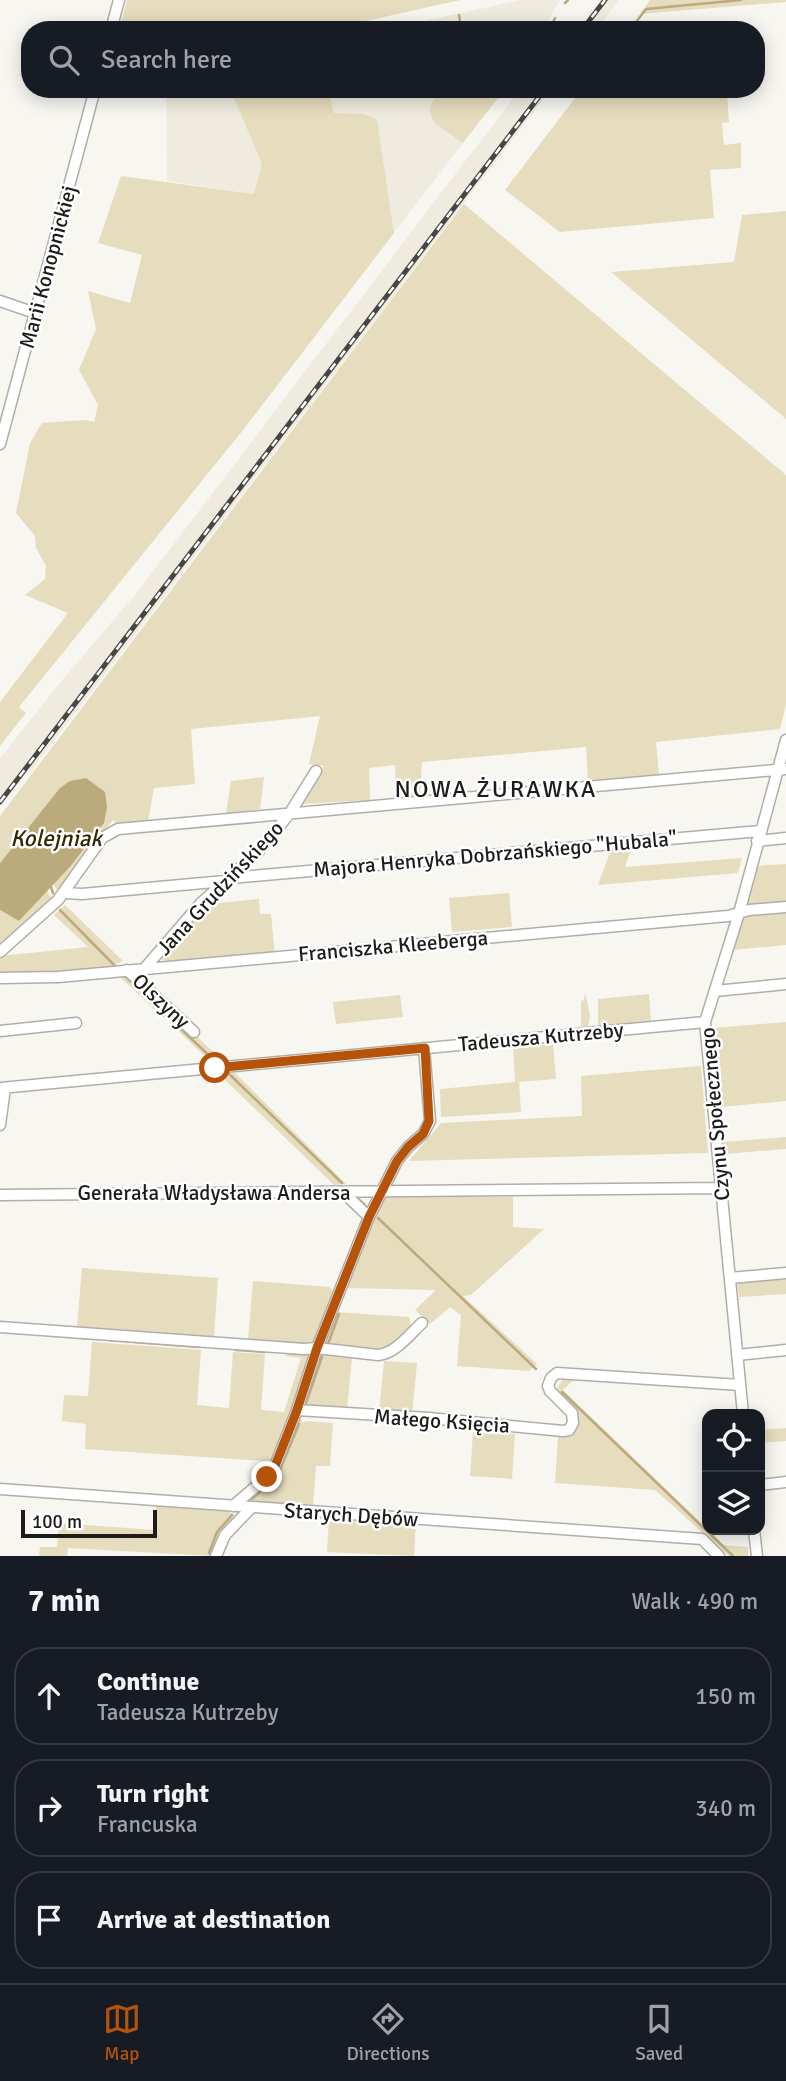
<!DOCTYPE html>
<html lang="en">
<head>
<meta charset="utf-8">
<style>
	:root { --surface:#171b24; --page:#20242c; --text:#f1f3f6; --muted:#9ea1a6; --line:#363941; --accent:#b45309 }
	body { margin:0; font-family:Signika,sans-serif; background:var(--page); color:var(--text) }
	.controls { position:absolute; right:21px; bottom:21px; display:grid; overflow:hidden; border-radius:14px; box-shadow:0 4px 18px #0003 }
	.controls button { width:63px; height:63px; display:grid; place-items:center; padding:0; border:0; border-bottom:2px solid var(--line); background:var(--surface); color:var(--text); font:35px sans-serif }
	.scale { position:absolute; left:21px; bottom:18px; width:136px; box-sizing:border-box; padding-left:7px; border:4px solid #1d1c1b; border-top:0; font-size:19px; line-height:24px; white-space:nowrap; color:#1d1c1b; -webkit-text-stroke:5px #fff; paint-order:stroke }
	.stop { position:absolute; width:21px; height:21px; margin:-16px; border:5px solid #b45309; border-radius:50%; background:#fff }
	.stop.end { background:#b45309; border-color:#fff; box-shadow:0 2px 7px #0008 }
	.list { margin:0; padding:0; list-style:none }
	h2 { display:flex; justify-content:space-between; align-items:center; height:91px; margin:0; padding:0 28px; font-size:30px }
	h2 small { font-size:23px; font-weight:400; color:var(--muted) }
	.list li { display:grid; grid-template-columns:46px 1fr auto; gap:21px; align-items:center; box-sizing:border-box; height:98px; margin:0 14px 14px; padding:0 14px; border:2px solid var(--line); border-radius:28px }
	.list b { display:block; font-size:26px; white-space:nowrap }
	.list p { margin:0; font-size:23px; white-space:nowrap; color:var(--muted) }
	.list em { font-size:23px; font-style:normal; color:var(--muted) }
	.icon { flex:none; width:38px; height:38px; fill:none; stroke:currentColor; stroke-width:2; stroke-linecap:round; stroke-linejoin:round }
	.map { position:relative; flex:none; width:786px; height:1556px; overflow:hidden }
	.search { position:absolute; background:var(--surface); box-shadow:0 4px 18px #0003; left:21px; right:21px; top:21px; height:77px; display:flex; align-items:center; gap:18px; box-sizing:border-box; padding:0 24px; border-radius:28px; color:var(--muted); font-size:26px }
	.sheet { height:427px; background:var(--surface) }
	nav { display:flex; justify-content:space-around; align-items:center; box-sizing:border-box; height:98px; border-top:2px solid var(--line); background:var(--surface); font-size:19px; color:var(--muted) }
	nav a { display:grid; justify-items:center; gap:4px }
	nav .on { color:var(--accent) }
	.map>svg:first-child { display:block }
	.built { fill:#efebdf }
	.green { fill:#e6dcbe }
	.water { fill:#bbab7c }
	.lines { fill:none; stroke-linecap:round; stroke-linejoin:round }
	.stream { stroke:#bbab7c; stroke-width:2.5 }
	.minor-casing { stroke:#b0aea9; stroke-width:13 }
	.minor { stroke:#fff; stroke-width:10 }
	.rail-casing { stroke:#474644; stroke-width:5 }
	.rail { stroke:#fff; stroke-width:2.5; stroke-dasharray:8; stroke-linecap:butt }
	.route { stroke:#b45309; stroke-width:9 }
	.labels { text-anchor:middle; stroke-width:5; stroke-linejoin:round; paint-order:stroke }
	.street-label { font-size:21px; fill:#1d1c1b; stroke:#fff }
	.water-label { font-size:23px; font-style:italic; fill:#342801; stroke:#fff }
	.quarter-label { font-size:24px; letter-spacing:2px; fill:#1d1c1b; stroke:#fff }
</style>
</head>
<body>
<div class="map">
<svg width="786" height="1556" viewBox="0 0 786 1556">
	<rect width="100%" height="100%" fill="#f8f6f1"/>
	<path class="built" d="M520 0H560L542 30H383Z
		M601 0H619L596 30H578Z
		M166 89H230L262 164 254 194 167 181Z
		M328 89H439L429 109 434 123 463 143 394 233 377 119 364 114H333Z
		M520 89H551L31 771 28 770 0 806V758L59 684 138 591Z"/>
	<path class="green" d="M127 0H460L326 30H150L120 27Z
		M650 0H786V2L640 14Z
		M230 89H328L334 113 364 114 377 119 394 233 243 430 19 707 26 713 0 746V702L68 613 25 595 45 579 46 566 36 548 35 536 16 513 30 443 42 423 85 420 94 422 98 405 79 370 96 329 88 291 130 303 142 255 98 243 121 176 254 194 262 164Z
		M439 89H505L463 143 434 123 429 109Z
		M582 89H743L742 94 727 95 729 122 722 123 724 145 741 143V168L710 170 714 218 560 232 505 190Z
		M464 204 786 475V704L780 729 656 742 659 775 588 782 586 747 422 762 420 796 396 798 395 765 369 768 370 800 303 804 324 766 309 764 320 716 191 729 195 784 154 788 148 821 117 824 113 820 57 890 53 884 69 868 13 846 0 863V816Z
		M786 211V419L611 272 734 262 742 215Z
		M264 777 260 809 226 814 231 781Z
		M633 844 625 867 742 858 738 873 598 885 612 847Z
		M786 864V902L745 905 756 866Z
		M47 891 53 901 0 943V910L19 921Z
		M509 893 512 927 452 932 449 898Z
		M259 899 260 914H271L275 955 178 963 160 959 208 904Z
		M65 905 123 961C94 975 33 975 0 973V956L88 947 54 915Z
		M786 911V945L732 950 742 916Z
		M126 974 168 1015 164 1018 118 975Z
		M585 992 590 1015 588 1028H581V1001L584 1000Z
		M649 994 651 1021 598 1027V999Z
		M400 995 403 1017 336 1024 333 1002Z
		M176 1017 222 1060 212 1063 170 1023Z
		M786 1022V1101L721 1107 713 1028Z
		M553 1044 556 1079 519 1082 521 1112 441 1117 440 1089 515 1082 513 1048Z
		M701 1066 708 1153 409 1161 441 1123 582 1116 581 1076Z
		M235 1073 346 1184 334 1185 220 1075Z
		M786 1137V1149L725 1154 724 1142Z
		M384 1197H513V1227L544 1229 471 1295 463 1296 537 1364 529 1371 457 1366 461 1315 450 1307 430 1324 415 1310 436 1290 347 1288 370 1228 374 1225 370 1222Z
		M82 1268 218 1278 214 1337 77 1327Z
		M786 1277V1294L739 1297 737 1281Z
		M253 1281 330 1287 334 1292 317 1340 312 1346 248 1340Z
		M335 1312 409 1317 411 1326 409 1331 384 1351 325 1346V1339Z
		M92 1342 201 1350 197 1405 229 1408 233 1352 265 1354 261 1410 284 1412 301 1358 286 1356 288 1351 307 1352 311 1358 277 1454 271 1464 265 1461 85 1449 86 1424 62 1421 64 1395 88 1396Z
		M319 1354 352 1358 347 1410 311 1407 309 1403 307 1408 303 1404Z
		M384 1361 417 1363 412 1414 379 1412Z
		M568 1378 573 1380 563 1390 724 1545 748 1547V1556H729L655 1490 555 1483 558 1437C567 1438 572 1434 576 1425L555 1391 563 1379Z
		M303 1419 302 1423 306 1421 333 1423 330 1466H316L313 1507 244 1502 274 1475 295 1423Z
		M786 1428V1441L760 1443V1430Z
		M473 1432 515 1434 512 1479 470 1476Z
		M156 1506 227 1511 235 1515 222 1534 213 1556 68 1548 67 1556H39L40 1547H57L59 1523 154 1530Z
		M329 1519 416 1524 414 1556 327 1552Z"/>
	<path class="water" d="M86 778 105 792 107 807 104 823 69 868 19 921 0 910V863L60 788 70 781Z"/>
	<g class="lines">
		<path class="stream" d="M565 3 568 0
			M459 15 460 22 472 25
			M549 30 555 18
			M630 30 646 9 741 0
			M51 887 53 893
			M60 910 116 967
			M123 974 217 1063
			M225 1070 342 1183
			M357 1198 365 1205
			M378 1218 536 1369
			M48 1335 62 1336
			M82 1338 93 1339
			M109 1340 199 1347
			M328 1344 339 1314
			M236 1350 266 1352
			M289 1353 305 1354
			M562 1392 733 1556
			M306 1403 322 1357
			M252 1499 277 1477 299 1424
			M209 1553 217 1532 232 1515"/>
		<defs>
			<path id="minor" d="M111 30 119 0
				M0 301 35 313
				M0 444 95 89
				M757 841 786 838
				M230 878 760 831
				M66 893 82 894 225 881
				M0 952 58 900 102 838 118 829 786 769
				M144 969 201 903 259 851 290 813 316 771
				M127 970 194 1032
				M0 978 58 977 728 916 749 910 786 907
				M715 991 786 984
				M0 1031 76 1023
				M0 1088 705 1022
				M0 1125 5 1088
				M344 1193 369 1217
				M0 1195 721 1188
				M730 1278 786 1273
				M0 1327 304 1349 317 1348 378 1355C396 1353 409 1335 422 1323
				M737 1355 786 1350
				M297 1410 429 1418 563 1431 569 1430 573 1423 572 1413 550 1391 548 1386 551 1378 557 1373 740 1385
				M743 1414 705 1022 739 913 786 740
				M760 1485 786 1482
				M0 1489 702 1539 719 1556
				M233 1506 267 1477 275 1466 297 1410 317 1348 369 1217 397 1161 408 1147 423 1134 430 1121 424 1048
				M754 1530 757 1556
				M216 1556 225 1535 251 1508"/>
		</defs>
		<use href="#minor" class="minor-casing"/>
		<use href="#minor" class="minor"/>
		<defs>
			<path id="rail" d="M582 30 605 0
				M0 802 545 89"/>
		</defs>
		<use href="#rail" class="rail-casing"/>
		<use href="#rail" class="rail"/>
	</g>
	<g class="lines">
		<path class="route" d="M215 1068 425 1048 429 1121 423 1134 408 1147 397 1161 369 1217 317 1348 297 1410 275 1466 267 1477"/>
	</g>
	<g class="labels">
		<g class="street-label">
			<text transform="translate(48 267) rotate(-75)" y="7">Marii Konopnickiej</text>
			<text transform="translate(495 854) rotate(-5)" y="7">Majora Henryka Dobrzańskiego "Hubala"</text>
			<text transform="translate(220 888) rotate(-47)" y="7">Jana Grudzińskiego</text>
			<text transform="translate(393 946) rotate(-5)" y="7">Franciszka Kleeberga</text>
			<text transform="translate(161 1001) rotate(43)" y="7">Olszyny</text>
			<text transform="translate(541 1037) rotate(-5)" y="7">Tadeusza Kutrzeby</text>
			<text transform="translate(715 1114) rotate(-95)" y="7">Czynu Społecznego</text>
			<text x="214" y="1200">Generała Władysława Andersa</text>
			<text transform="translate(442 1421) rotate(4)" y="7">Małego Księcia</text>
			<text transform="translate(351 1515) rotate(4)" y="7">Starych Dębów</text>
		</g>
		<g class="water-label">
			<text x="56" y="846">Kolejniak</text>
		</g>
		<g class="quarter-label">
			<text x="496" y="797">NOWA ŻURAWKA</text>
		</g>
	</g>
</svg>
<div class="controls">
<button><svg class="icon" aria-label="locate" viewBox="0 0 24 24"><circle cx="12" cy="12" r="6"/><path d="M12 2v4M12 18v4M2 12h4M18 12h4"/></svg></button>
<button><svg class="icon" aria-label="layers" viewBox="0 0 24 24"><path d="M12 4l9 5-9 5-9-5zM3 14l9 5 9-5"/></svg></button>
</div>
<div class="scale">100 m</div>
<div class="stop" style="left:215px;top:1068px"></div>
<div class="stop end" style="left:267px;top:1477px"></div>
<div class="search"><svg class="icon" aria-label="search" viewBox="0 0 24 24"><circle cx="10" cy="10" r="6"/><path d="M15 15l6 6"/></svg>Search here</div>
</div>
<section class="sheet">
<h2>7 min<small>Walk · 490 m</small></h2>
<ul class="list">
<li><svg class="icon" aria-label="ahead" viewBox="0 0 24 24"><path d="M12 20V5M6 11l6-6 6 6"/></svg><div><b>Continue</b><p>Tadeusza Kutrzeby</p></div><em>150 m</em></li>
<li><svg class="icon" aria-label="right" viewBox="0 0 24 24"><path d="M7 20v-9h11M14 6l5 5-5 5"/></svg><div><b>Turn right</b><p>Francuska</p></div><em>340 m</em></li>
<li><svg class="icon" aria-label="arrive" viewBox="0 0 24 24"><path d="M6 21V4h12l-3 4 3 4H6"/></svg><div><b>Arrive at destination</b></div></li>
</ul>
</section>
<nav>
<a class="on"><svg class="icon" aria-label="map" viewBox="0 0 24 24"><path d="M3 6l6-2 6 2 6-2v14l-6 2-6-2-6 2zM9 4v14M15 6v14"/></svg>Map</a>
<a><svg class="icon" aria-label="directions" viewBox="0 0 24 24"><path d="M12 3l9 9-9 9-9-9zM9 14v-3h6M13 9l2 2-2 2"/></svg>Directions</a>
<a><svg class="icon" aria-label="saved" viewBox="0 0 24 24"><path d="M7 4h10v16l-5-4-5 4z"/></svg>Saved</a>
</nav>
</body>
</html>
